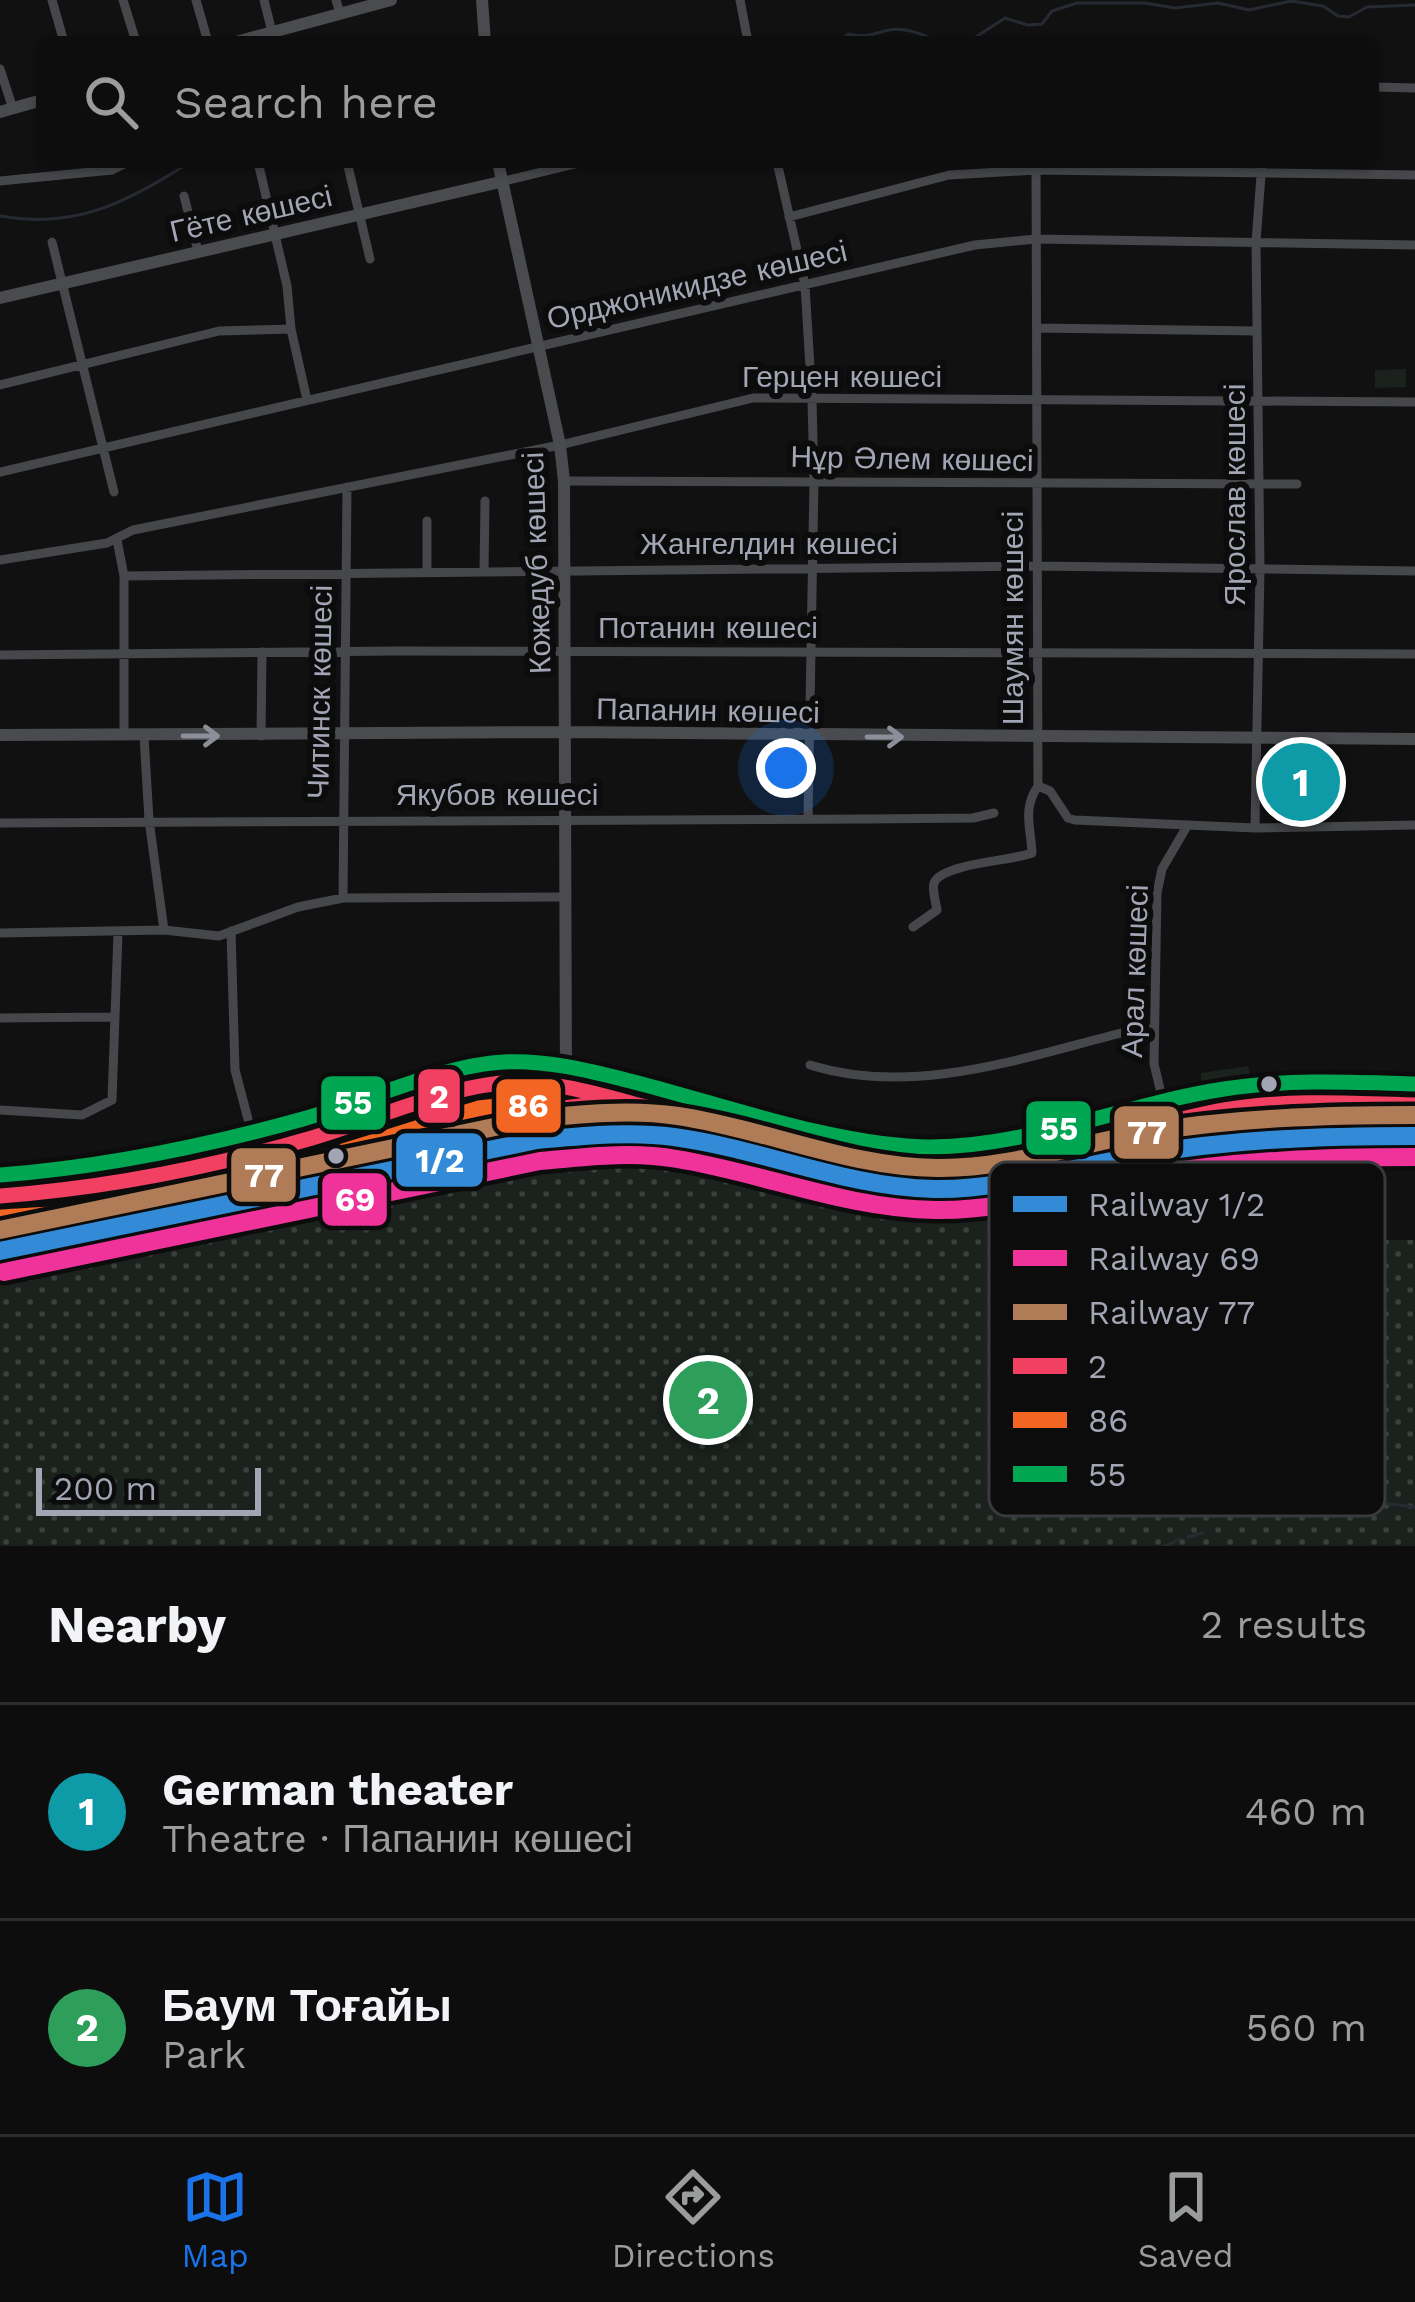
<!DOCTYPE html>
<html lang="en">
<head>
<meta charset="utf-8">
<style>
	:root { --surface:#0d0d0e; --page:#1b1b1c; --text:#f1f3f6; --muted:#9a9c9e; --line:#2d2d2e; --accent:#1a73e8 }
	body { margin:0; font-family:"Work Sans",sans-serif; background:var(--page); color:var(--text) }
	.scale { position:absolute; left:36px; bottom:30px; width:225px; box-sizing:border-box; padding-left:12px; border:6px solid #a2a5b3; border-top:0; font-size:33px; line-height:42px; white-space:nowrap; color:#a2a5b3; -webkit-text-stroke:9px #0c0c0d; paint-order:stroke }
	.you { position:absolute; left:786px; top:768px; width:42px; height:42px; margin:-30px; border:9px solid #fff; border-radius:50%; background:#1a73e8; box-shadow:0 0 0 18px #1a73e833 }
	.badge { display:grid; place-items:center; width:78px; height:78px; border-radius:50%; background:var(--accent); color:#fff; font-size:39px; font-weight:700 }
	.pin { position:absolute; translate:-50% -50%; border:6px solid #fff; box-shadow:0 3px 12px #0006 }
	.list { margin:0; padding:0; list-style:none }
	h2 { display:flex; justify-content:space-between; align-items:center; height:156px; margin:0; padding:0 48px; font-size:51px }
	h2 small { font-size:39px; font-weight:400; color:var(--muted) }
	.list li { display:grid; grid-template-columns:78px 1fr auto; gap:36px; align-items:center; box-sizing:border-box; height:216px; padding:0 48px; border-top:3px solid var(--line) }
	.list b { display:block; font-size:45px; white-space:nowrap }
	.list p { margin:0; font-size:39px; white-space:nowrap; color:var(--muted) }
	.list em { font-size:39px; font-style:normal; color:var(--muted) }
	.icon { flex:none; width:66px; height:66px; fill:none; stroke:currentColor; stroke-width:2; stroke-linecap:round; stroke-linejoin:round }
	.map { position:relative; flex:none; width:1415px; height:1546px; overflow:hidden }
	.search { position:absolute; background:var(--surface); box-shadow:0 3px 9px #0004; left:36px; right:36px; top:36px; height:132px; display:flex; align-items:center; gap:30px; box-sizing:border-box; padding:0 42px; border-radius:18px; color:var(--muted); font-size:45px }
	.sheet { height:588px; background:var(--surface) }
	nav { display:flex; justify-content:space-around; align-items:center; box-sizing:border-box; height:168px; border-top:3px solid var(--line); background:var(--surface); font-size:33px; color:var(--muted) }
	nav a { display:grid; justify-items:center; gap:6px }
	nav .on { color:var(--accent) }
	.map>svg:first-child { display:block }
	.grass { fill:#1b221d }
	.forest { fill:url(#forest-firs) }
	.park { fill:url(#park-dots) }
	.lines { fill:none; stroke-linecap:round; stroke-linejoin:round }
	.stream { stroke:#262a33; stroke-width:3 }
	.street { stroke:#46474a; stroke-width:9 }
	.secondary { stroke:#4a4b4e; stroke-width:12 }
	.primary { stroke:#48484c; stroke-width:14 }
	.bus-1-casing { stroke:#0c0c0d; stroke-width:24 }
	.bus-2-casing { stroke:#0c0c0d; stroke-width:24 }
	.bus-3-casing { stroke:#0c0c0d; stroke-width:24 }
	.bus-1 { stroke:#f24062; stroke-width:15 }
	.bus-2 { stroke:#f26522; stroke-width:15 }
	.bus-3 { stroke:#00a651; stroke-width:15 }
	.rail-1-casing { stroke:#0c0c0d; stroke-width:27 }
	.rail-2-casing { stroke:#0c0c0d; stroke-width:27 }
	.rail-3-casing { stroke:#0c0c0d; stroke-width:27 }
	.rail-1 { stroke:#338bd7; stroke-width:18 }
	.rail-2 { stroke:#ef339a; stroke-width:18 }
	.rail-3 { stroke:#b07c57; stroke-width:18 }
	.oneway { stroke:#8c8e9a }
	.bus-dot { fill:#a2a5b3; stroke:#0c0c0d; stroke-width:4.5 }
	.labels { text-anchor:middle; stroke-width:12; stroke-linejoin:round; paint-order:stroke }
	.street-label { font-size:30px; fill:#a2a5b3; stroke:#0c0c0d }
	.key { fill:#0c0c0d; stroke:#393a3f; stroke-width:3 }
	.key-label { font-size:33px; fill:#a2a5b3 }
	.line-badge { stroke:#0c0c0d; stroke-width:4.5 }
	.badge-label { font-size:33px; text-anchor:middle; font-weight:bold; fill:#fff }
</style>
</head>
<body>
<div class="map">
<svg width="1415" height="1546" viewBox="0 0 1415 1546">
	<defs>
		<pattern id="forest-firs" width="22" height="20" patternUnits="userSpaceOnUse" patternTransform="scale(3)"><rect width="22" height="20" fill="#1b221d"/><path d="M5 1l3.5 6h-7zM16 11l3.5 6h-7z" fill="#393f3b"/></pattern>
		<pattern id="park-dots" width="8" height="8" patternUnits="userSpaceOnUse" patternTransform="scale(3)"><rect width="8" height="8" fill="#1b221d"/><path d="M2 2h.1M6 6h.1" fill="none" stroke="#393f3b" stroke-width="1.8" stroke-linecap="round"/></pattern>
	</defs>
	<rect width="100%" height="100%" fill="#111112"/>
	<path class="grass" d="M1406 369V387L1375 388V370Z
		M1248 1066 1252 1086 1202 1095 1203 1103 1175 1110 1173 1102 1201 1095V1073Z
		M1158 1098 1160 1111 1134 1121 1130 1114 1100 1121 1097 1129 1019 1148 1026 1135 1037 1131Z
		M224 1169 225 1175 145 1195 6 1217 7 1203 148 1185Z"/>
	<path class="forest" d="M529 1088 558 1096 554 1100 225 1175 224 1169 483 1090Z
		M1345 1112 1343 1133 1261 1131 1182 1142 1180 1133 1276 1113Z
		M548 1113H582L662 1124 596 1127 358 1171 364 1157Z
		M311 1169 313 1174 286 1187 0 1245V1229Z"/>
	<path class="park" d="M625 1134C729 1147 828 1189 933 1190 1049 1192 1164 1152 1280 1148 1285 1215 1289 1217 1357 1218L1360 1236 1365 1240H1415V1546H0V1253L503 1149Z"/>
	<g class="lines">
		<path class="stream" d="M839 42 848 34C865 38 873 34 889 30 905 27 925 35 939 42
			M968 42 1005 18 1028 25 1042 24 1052 11 1077 3H1145L1175 8 1218 3 1249 10 1291 1 1323 6 1338 16 1349 17 1367 7 1415 5
			M0 216C78 230 127 201 191 162
			M1213 1388 1223 1425
			M1230 1426 1245 1437 1287 1441
			M1288 1445 1301 1453 1323 1495 1415 1507
			M1322 1514 1345 1507
			M1188 1537 1203 1533
			M1165 1546 1180 1539"/>
		<path class="street" d="M52 0 64 42
			M123 0 136 42
			M196 0 208 42
			M264 0 272 32
			M336 0 340 13
			M740 0 748 42
			M0 69 13 109
			M1373 87 1415 88
			M258 162 287 286 291 329 307 400
			M347 162 370 259
			M777 162 805 285 812 400 814 481 808 819
			M1036 162 1038 786
			M0 181 112 170 128 162
			M500 182 583 162
			M184 196 198 251
			M789 217 949 175 1036 170 1415 175
			M52 242 114 492
			M1037 328 1257 331
			M0 385 219 331 291 329
			M0 472 975 245 1036 239 1415 245
			M564 481 1297 484
			M427 521V572
			M117 540 124 576V735
			M0 560 107 543 133 530 560 445 753 398 1415 402
			M484 571 485 501
			M124 576 1036 566 1415 571
			M0 655 394 651 1415 654
			M144 736 149 820 164 930
			M261 736 262 652
			M1038 786 1050 791 1068 818 1075 820 1255 828 1415 825
			M0 823 868 819 973 818 994 813
			M1255 828 1260 569 1256 242 1262 162
			M343 898 347 487
			M913 927 937 910C936 903 931 887 935 881 947 863 1012 861 1032 853 1031 828 1022 809 1038 786
			M231 931 235 1070 248 1119
			M0 933 164 930 219 936 298 907 343 898 566 897
			M0 1018 114 1017
			M810 1065C916 1098 1027 1056 1129 1031L1153 1029
			M0 1110 82 1115 112 1100 118 933
			M1168 1122 1154 1064 1157 893 1162 869 1187 826"/>
		<path class="secondary" d="M482 0 485 42
			M236 42 391 0
			M0 112 42 100
			M498 162 560 445 564 481 566 1086
			M0 298 500 182
			M0 735 565 732 1415 739"/>
		<path class="primary" d="M0 1196 92 1189 157 1177 309 1139 474 1088 505 1083 566 1086 868 1164 933 1168 1033 1157 1225 1110 1303 1102 1415 1105
			M0 1224 97 1209 513 1114 553 1107 625 1104"/>
		<defs>
			<path id="bus-1" d="M312 1162 513 1114 588 1105
				M0 1196C107 1188 209 1168 312 1138 370 1121 446 1087 504 1083 550 1080 594 1093 638 1105 729 1128 838 1168 931 1168 1032 1168 1126 1128 1224 1110 1287 1099 1352 1103 1415 1105"/>
			<path id="bus-2" d="M2 1217C32 1215 63 1214 94 1210 225 1193 354 1147 479 1108 539 1099 592 1114 650 1129 741 1153 832 1185 926 1189 1031 1193 1130 1146 1232 1130 1293 1121 1353 1124 1414 1126"/>
			<path id="bus-3" d="M0 1175C105 1167 202 1147 303 1119 364 1102 443 1065 504 1062 551 1060 594 1072 638 1083 726 1106 842 1147 931 1147 1032 1146 1126 1104 1224 1089 1288 1079 1351 1082 1415 1084"/>
		</defs>
		<use href="#bus-1" class="bus-1-casing"/>
		<use href="#bus-2" class="bus-2-casing"/>
		<use href="#bus-3" class="bus-3-casing"/>
		<use href="#bus-1" class="bus-1"/>
		<use href="#bus-2" class="bus-2"/>
		<use href="#bus-3" class="bus-3"/>
		<defs>
			<path id="rail-1" d="M0 1251 537 1140C582 1136 629 1131 674 1137 762 1149 845 1187 934 1189 1004 1190 1073 1167 1141 1155 1232 1139 1323 1136 1415 1136"/>
			<path id="rail-2" d="M4 1272 540 1161C585 1157 631 1151 677 1159 763 1173 847 1209 936 1210 1009 1211 1079 1186 1151 1175 1239 1160 1327 1157 1415 1157"/>
			<path id="rail-3" d="M0 1230 533 1119C581 1114 630 1109 678 1116 765 1129 848 1167 937 1168 1007 1169 1074 1145 1143 1133 1233 1118 1324 1115 1415 1115"/>
		</defs>
		<use href="#rail-1" class="rail-1-casing"/>
		<use href="#rail-2" class="rail-2-casing"/>
		<use href="#rail-3" class="rail-3-casing"/>
		<use href="#rail-1" class="rail-1"/>
		<use href="#rail-2" class="rail-2"/>
		<use href="#rail-3" class="rail-3"/>
	</g>
	<defs><path id="oneway-shaft" d="M-6 0H5M1.5-3L5.5 0L1.5 3" fill="none" stroke-width="1.6" stroke-linecap="round" stroke-linejoin="round" transform="scale(3)"/></defs>
	<g class="oneway">
		<use href="#oneway-shaft" transform="translate(201 736)"/>
		<use href="#oneway-shaft" transform="translate(885 737)"/>
	</g>
	<g class="bus-dot">
		<circle cx="1269" cy="1084" r="10"/>
		<circle cx="336" cy="1156" r="10"/>
	</g>
	<g class="labels">
		<g class="street-label">
			<text transform="translate(251 214) rotate(-13)" y="10">Гёте көшесі</text>
			<text transform="translate(697 285) rotate(-13)" y="10">Орджоникидзе көшесі</text>
			<text x="842" y="387">Герцен көшесі</text>
			<text transform="translate(912 459) rotate(1)" y="10">Нұр Әлем көшесі</text>
			<text transform="translate(1235 495) rotate(-90)" y="10">Ярослав көшесі</text>
			<text x="769" y="554">Жангелдин көшесі</text>
			<text transform="translate(537 563) rotate(-92)" y="10">Кожедуб көшесі</text>
			<text transform="translate(1013 618) rotate(-90)" y="10">Шаумян көшесі</text>
			<text x="708" y="638">Потанин көшесі</text>
			<text transform="translate(320 692) rotate(-89)" y="10">Читинск көшесі</text>
			<text transform="translate(708 711) rotate(1)" y="10">Папанин көшесі</text>
			<text x="497" y="805">Якубов көшесі</text>
			<text transform="translate(1135 971) rotate(-88)" y="10">Арал көшесі</text>
		</g>
	</g>
	<rect x="989" y="1162" width="396" height="354" rx="18" class="key"/>
	<rect x="1013" y="1196" width="54" height="16" fill="#338bd7"/>
	<rect x="1013" y="1250" width="54" height="16" fill="#ef339a"/>
	<rect x="1013" y="1304" width="54" height="16" fill="#b07c57"/>
	<rect x="1013" y="1358" width="54" height="16" fill="#f24062"/>
	<rect x="1013" y="1412" width="54" height="16" fill="#f26522"/>
	<rect x="1013" y="1466" width="54" height="16" fill="#00a651"/>
	<g class="key-label">
		<text x="1088" y="1216">Railway 1/2</text>
		<text x="1088" y="1270">Railway 69</text>
		<text x="1088" y="1324">Railway 77</text>
		<text x="1088" y="1378">2</text>
		<text x="1088" y="1432">86</text>
		<text x="1088" y="1486">55</text>
	</g>
	<g class="line-badge">
		<rect x="416" y="1067" width="46" height="58" rx="12" fill="#f24062"/>
		<rect x="319" y="1074" width="69" height="58" rx="12" fill="#00a651"/>
		<rect x="494" y="1077" width="69" height="58" rx="12" fill="#f26522"/>
		<rect x="1024" y="1099" width="69" height="58" rx="12" fill="#00a651"/>
		<rect x="1112" y="1104" width="69" height="57" rx="12" fill="#b07c57"/>
		<rect x="394" y="1131" width="91" height="58" rx="12" fill="#338bd7"/>
		<rect x="229" y="1146" width="69" height="58" rx="12" fill="#b07c57"/>
		<rect x="320" y="1171" width="69" height="57" rx="12" fill="#ef339a"/>
	</g>
	<g class="badge-label">
		<text x="439" y="1108">2</text>
		<text x="353" y="1114">55</text>
		<text x="528" y="1117">86</text>
		<text x="1059" y="1140">55</text>
		<text x="1147" y="1144">77</text>
		<text x="440" y="1172">1/2</text>
		<text x="264" y="1187">77</text>
		<text x="355" y="1211">69</text>
	</g>
</svg>
<div class="scale">200 m</div>
<div class="you"></div>
<div class="pin badge" style="left:1301px;top:782px;background:#0f9aa8">1</div>
<div class="pin badge" style="left:708px;top:1400px;background:#2e9e5b">2</div>
<div class="search"><svg class="icon" aria-label="search" viewBox="0 0 24 24"><circle cx="10" cy="10" r="6"/><path d="M15 15l6 6"/></svg>Search here</div>
</div>
<section class="sheet">
<h2>Nearby<small>2 results</small></h2>
<ul class="list">
<li><span class="badge" style="background:#0f9aa8">1</span><div><b>German theater</b><p>Theatre · Папанин көшесі</p></div><em>460 m</em></li>
<li><span class="badge" style="background:#2e9e5b">2</span><div><b>Баум Тоғайы</b><p>Park</p></div><em>560 m</em></li>
</ul>
</section>
<nav>
<a class="on"><svg class="icon" aria-label="map" viewBox="0 0 24 24"><path d="M3 6l6-2 6 2 6-2v14l-6 2-6-2-6 2zM9 4v14M15 6v14"/></svg>Map</a>
<a><svg class="icon" aria-label="directions" viewBox="0 0 24 24"><path d="M12 3l9 9-9 9-9-9zM9 14v-3h6M13 9l2 2-2 2"/></svg>Directions</a>
<a><svg class="icon" aria-label="saved" viewBox="0 0 24 24"><path d="M7 4h10v16l-5-4-5 4z"/></svg>Saved</a>
</nav>
</body>
</html>
